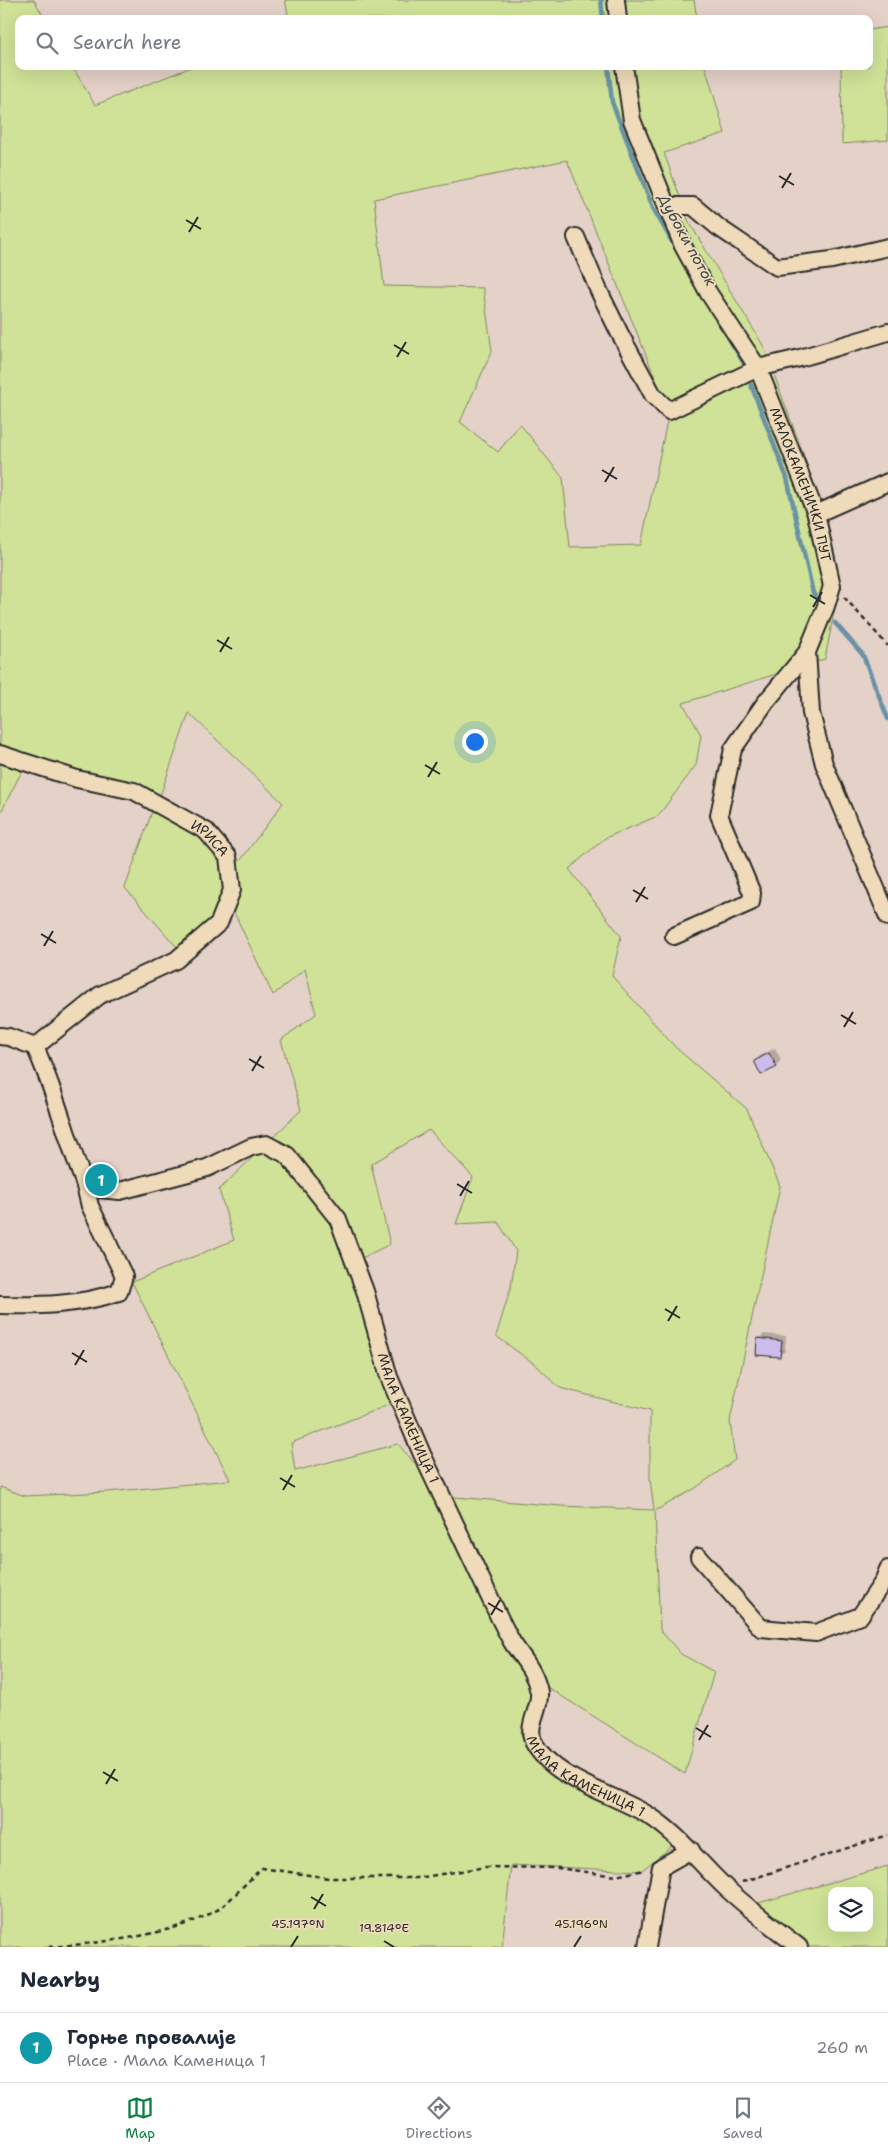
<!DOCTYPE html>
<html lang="en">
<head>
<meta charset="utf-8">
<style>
	:root { --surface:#fff; --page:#f2f2f3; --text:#1f2937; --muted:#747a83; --line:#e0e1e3; --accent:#0b8043 }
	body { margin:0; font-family:"Shantell Sans",sans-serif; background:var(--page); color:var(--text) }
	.controls { position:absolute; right:15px; bottom:15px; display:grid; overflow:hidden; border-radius:10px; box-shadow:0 5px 20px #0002 }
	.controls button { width:45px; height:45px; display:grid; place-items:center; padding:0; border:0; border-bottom:1px solid var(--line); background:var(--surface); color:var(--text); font:25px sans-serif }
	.you { position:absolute; left:474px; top:741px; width:18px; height:18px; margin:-12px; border:4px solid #fff; border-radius:50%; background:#1a73e8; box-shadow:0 0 0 8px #1a73e833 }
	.badge { display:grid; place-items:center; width:32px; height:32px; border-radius:50%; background:var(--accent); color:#fff; font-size:16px; font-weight:700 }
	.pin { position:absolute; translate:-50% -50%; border:2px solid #fff; box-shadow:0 1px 5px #0006 }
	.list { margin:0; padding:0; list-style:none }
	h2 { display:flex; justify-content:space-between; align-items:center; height:65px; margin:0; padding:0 20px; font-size:21px }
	h2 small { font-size:16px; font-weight:400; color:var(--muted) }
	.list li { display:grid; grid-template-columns:32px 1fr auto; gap:15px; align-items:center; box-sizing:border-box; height:70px; padding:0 20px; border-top:1px solid var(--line) }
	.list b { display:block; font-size:19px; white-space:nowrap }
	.list p { margin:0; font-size:16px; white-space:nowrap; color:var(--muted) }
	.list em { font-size:16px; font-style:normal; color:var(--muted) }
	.icon { flex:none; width:28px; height:28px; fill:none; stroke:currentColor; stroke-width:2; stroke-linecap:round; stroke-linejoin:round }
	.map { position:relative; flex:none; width:888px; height:1947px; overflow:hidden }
	.search { position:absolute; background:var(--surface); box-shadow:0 5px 20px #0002; left:15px; right:15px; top:15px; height:55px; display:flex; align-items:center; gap:12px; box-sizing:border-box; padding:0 18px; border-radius:10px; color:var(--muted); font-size:19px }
	.sheet { height:135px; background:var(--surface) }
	nav { display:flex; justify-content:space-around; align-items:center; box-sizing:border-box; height:70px; border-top:1px solid var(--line); background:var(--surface); font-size:14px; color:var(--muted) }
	nav a { display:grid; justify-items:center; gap:2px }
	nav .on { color:var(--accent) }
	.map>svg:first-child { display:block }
	.green { fill:#cfe297; stroke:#7d8661; fill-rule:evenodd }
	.shadow { fill:#0003 }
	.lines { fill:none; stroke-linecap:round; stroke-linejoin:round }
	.stream { stroke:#6b92a5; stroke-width:4.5 }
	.building { fill:#ccbbeb; stroke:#2b2b2b }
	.minor-casing { stroke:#2b2b2b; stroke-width:20 }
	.path { stroke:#2b2b2b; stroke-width:2.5; stroke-dasharray:5 4; stroke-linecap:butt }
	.minor { stroke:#efdab9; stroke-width:16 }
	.ticks { fill:none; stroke:#2b2b2b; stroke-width:2 }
	.labels { text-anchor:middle; stroke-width:4; stroke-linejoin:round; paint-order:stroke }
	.street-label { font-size:14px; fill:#2b2b2b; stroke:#efdab9 }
	.water-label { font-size:15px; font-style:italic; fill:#3b454a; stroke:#efdab9 }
	.ticks-label { font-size:12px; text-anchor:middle; fill:#2b2b2b; stroke:#efdab9; stroke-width:4; stroke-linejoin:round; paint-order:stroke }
</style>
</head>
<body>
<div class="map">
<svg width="888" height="1947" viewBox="0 0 888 1947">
	<rect width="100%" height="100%" fill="#e4d1c8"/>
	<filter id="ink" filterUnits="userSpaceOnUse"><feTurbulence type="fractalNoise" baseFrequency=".02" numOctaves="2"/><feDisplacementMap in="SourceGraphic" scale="10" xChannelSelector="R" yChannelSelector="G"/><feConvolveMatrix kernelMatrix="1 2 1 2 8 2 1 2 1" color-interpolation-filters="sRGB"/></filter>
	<g filter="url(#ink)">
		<path class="green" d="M0 0H34L45 19H19V66H72L95 105 194 66H705L725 133 664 153 689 222 764 347 809 470 839 586 825 659 683 703 701 735 696 765 658 816 605 838 569 869 621 936 612 976 675 1047 747 1109 780 1186 730 1421 735 1460 694 1489 655 1511 660 1630 681 1654 714 1672 685 1774 536 1680 521 1734 536 1762 641 1814 677 1842 641 1871 511 1865 502 1947H0V1487L25 1496 108 1492 230 1480 132 1282 234 1240 219 1190 301 1110 281 1040 316 1014 305 969 273 995 232 908 183 954 125 888 153 809 240 861 283 803 189 713 159 799 29 757 0 814ZM567 160 669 412 641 545 570 547 563 478 520 424 498 452 460 422 492 351 483 288 384 286 374 199ZM429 1130 473 1177 456 1224 498 1222 516 1251 511 1287 496 1336 536 1365 560 1388 650 1411V1479L654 1510 561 1506 443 1496 398 1444 295 1471 291 1443 391 1404 350 1264 390 1244 371 1164Z
			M285 0H694L697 19H289Z
			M888 27V140L842 144 841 66H869V30Z
			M888 1866V1947H786L741 1908ZM832 1891H869V1928H832Z"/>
		<path class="shadow" d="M775 1048 781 1060 776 1066 755 1061 760 1056Z
			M764 1334 786 1336 785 1351 779 1356 758 1339Z"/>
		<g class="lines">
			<path class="stream" d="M601 0 603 19
				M608 66 612 102 653 208 675 247
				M726 333 743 362
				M751 385 787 478 813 593 816 597
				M835 623 863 655 888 719"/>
		</g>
		<path class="building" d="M769 1053 777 1067 761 1075 754 1061Z
			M757 1338 782 1341 780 1357 756 1355Z"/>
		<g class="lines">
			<defs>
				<g id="minor">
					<path d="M616 0 618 19"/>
					<path id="s1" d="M624 66 632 120 683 246 708 292 758 368 816 514 832 586 826 606 807 652 811 713 824 764 888 917"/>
					<path d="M667 206H693L718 227 777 267 832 260 888 247"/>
					<path d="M576 237 599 291 619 332 653 395 669 411 758 368 800 358 888 332"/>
					<path d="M816 514 888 482"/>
					<path id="s2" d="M0 754 77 779 134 791 206 831 228 857 232 890 219 923 176 960 100 995 35 1047"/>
					<path d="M674 936 751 902 752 893 719 815 733 749 765 703 807 652"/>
					<path id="s3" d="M0 1036 9 1037 35 1047C55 1090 66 1137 84 1182L99 1189 120 1191 207 1168 251 1147 266 1144 287 1155 338 1219 365 1291 389 1377 422 1454 500 1619C504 1627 508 1635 512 1642 523 1659 535 1671 539 1692 541 1709 525 1726 534 1743 554 1780 614 1794 648 1815 679 1834 699 1863 725 1887 748 1908 774 1928 799 1947"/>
					<path d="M0 1305C41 1306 80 1305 119 1292L124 1276 90 1206 84 1182"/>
					<path d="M699 1557 761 1628 816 1633 860 1616 883 1582 888 1569"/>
					<path d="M647 1947 661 1867 691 1850"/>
				</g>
			</defs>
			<use href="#minor" class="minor-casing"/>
			<path class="path" d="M844 597 888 646
				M742 1882 888 1835
				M49 1947C100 1943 172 1936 217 1910 230 1902 249 1879 262 1868L329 1878H417L486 1867 558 1868 616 1876 644 1870"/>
			<use href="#minor" class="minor"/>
		</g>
	</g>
	<path class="ticks" d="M779 176 794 185M782 188 791 173M186 220 201 229M189 232 198 217M394 345 409 354M397 357 406 342M602 470 617 479M605 482 614 467M810 595 825 604M813 607 822 592M217 640 232 649M220 652 229 637M425 765 440 774M428 777 437 762M633 890 648 899M636 902 645 887M41 934 56 943M44 946 53 931M841 1015 856 1024M844 1027 853 1012M249 1059 264 1068M252 1071 261 1056M457 1184 472 1193M460 1196 469 1181M665 1309 680 1318M668 1321 677 1306M72 1353 87 1362M75 1365 84 1350M280 1478 295 1487M283 1490 292 1475M488 1603 503 1612M491 1615 500 1600M696 1728 711 1737M699 1740 708 1725M103 1772 118 1781M106 1784 115 1769M311 1897 326 1906M314 1909 323 1894M384 1941 394 1947M291 1947 298 1936M574 1947 581 1936"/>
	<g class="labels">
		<g class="street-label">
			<text dy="5" stroke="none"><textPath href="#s1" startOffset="458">МАЛОКАМЕНИЧКИ ПУТ</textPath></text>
			<text dy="5" stroke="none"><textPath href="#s2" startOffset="229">ИРИСА</textPath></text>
			<text dy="5" stroke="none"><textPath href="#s3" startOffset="689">МАЛА КАМЕНИЦА 1</textPath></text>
			<text dy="5" stroke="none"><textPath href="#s3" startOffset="1108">МАЛА КАМЕНИЦА 1</textPath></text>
		</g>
		<g class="water-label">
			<text transform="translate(687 240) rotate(61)" y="5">Дубоки поток</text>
		</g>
	</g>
	<g class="ticks-label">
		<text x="298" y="1928">45.197°N</text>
		<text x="581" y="1928">45.196°N</text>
		<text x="384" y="1932">19.814°E</text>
	</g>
</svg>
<div class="controls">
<button><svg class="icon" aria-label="layers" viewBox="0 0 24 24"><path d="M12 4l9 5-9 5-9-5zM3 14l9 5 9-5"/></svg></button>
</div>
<div class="you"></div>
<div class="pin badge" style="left:101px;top:1180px;background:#0f9aa8">1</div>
<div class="search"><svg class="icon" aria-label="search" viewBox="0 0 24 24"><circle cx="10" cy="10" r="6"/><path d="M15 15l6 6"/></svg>Search here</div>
</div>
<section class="sheet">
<h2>Nearby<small></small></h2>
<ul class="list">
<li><span class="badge" style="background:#0f9aa8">1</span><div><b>Горње провалије</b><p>Place · Мала Каменица 1</p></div><em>260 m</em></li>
</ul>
</section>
<nav>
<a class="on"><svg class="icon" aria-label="map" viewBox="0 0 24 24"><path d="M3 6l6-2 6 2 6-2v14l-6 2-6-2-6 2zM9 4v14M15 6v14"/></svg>Map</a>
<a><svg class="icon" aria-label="directions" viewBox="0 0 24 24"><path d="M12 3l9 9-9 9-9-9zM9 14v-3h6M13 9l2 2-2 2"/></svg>Directions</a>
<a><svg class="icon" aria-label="saved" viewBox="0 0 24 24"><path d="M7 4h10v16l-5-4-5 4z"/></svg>Saved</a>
</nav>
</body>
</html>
